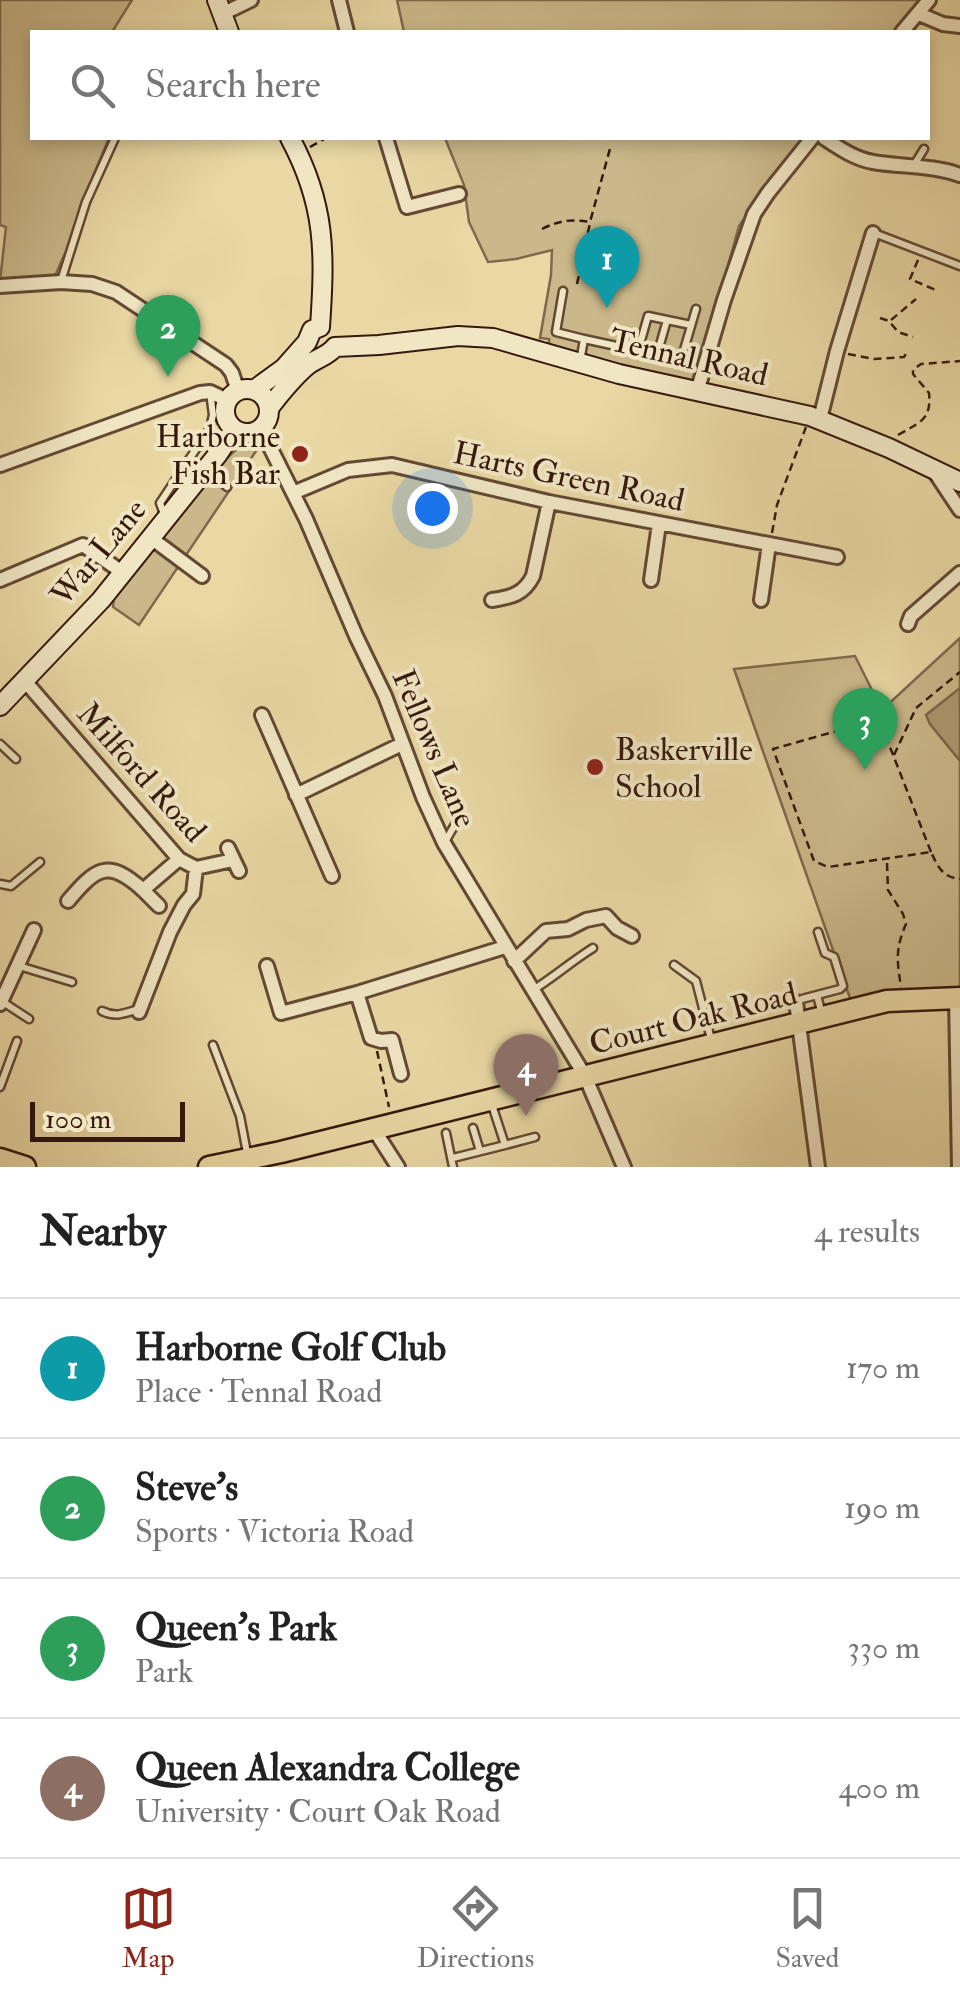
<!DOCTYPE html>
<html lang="en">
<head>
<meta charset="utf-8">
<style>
	:root { --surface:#fff; --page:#f2f2f2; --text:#222; --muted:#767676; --line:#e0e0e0; --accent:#8f2418 }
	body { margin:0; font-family:"IM FELL Double Pica",serif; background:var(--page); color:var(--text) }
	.scale { position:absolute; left:30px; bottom:25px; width:155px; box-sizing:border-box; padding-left:10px; border:5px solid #35190e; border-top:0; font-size:28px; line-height:35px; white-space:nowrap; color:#35190e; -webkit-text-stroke:8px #f1e6c4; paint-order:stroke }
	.you { position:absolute; left:432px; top:508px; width:35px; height:35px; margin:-25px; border:8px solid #fff; border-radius:50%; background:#1a73e8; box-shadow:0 0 0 15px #1a73e833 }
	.badge { display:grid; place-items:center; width:65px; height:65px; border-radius:50%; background:var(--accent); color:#fff; font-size:32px; font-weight:700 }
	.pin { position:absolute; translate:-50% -82px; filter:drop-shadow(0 2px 5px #0008) }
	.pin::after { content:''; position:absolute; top:52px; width:35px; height:30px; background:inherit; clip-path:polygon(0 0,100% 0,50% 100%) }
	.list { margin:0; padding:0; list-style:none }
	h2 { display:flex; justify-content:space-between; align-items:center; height:130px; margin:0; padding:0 40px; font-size:42px }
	h2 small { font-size:32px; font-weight:400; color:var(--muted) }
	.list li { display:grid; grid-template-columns:65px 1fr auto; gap:30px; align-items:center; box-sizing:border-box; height:140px; padding:0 40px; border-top:2px solid var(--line) }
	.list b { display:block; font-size:38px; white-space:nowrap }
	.list p { margin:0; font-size:32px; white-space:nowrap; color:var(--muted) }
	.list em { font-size:32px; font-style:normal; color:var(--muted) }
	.icon { flex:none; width:55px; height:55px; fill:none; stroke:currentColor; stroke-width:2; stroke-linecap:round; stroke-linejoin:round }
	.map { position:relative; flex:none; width:960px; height:1167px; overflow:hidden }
	.search { position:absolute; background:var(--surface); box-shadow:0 5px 15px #0003; left:30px; right:30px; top:30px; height:110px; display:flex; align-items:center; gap:25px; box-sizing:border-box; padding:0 35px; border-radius:0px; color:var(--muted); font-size:38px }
	.sheet { height:690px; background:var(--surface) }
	nav { display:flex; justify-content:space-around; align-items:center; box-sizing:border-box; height:140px; border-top:2px solid var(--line); background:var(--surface); font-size:28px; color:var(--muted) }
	nav a { display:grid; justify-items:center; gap:5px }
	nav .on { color:var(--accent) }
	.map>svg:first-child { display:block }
	.green { fill:#cab88a; stroke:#80684c; stroke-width:2.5 }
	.water { fill:#ac9771; stroke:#7c6549; stroke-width:2.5 }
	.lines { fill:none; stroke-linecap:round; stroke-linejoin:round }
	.lane-casing { stroke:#624934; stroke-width:11 }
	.street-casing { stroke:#624934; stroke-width:18 }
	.secondary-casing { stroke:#35190e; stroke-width:22 }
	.primary-casing { stroke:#35190e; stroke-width:25 }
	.path { stroke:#35190e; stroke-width:2.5; stroke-dasharray:8 5; stroke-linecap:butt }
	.lane { stroke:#f1e6c4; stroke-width:6 }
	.street { stroke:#f1e6c4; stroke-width:12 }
	.secondary { stroke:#f1e6c4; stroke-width:18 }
	.primary { stroke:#e9d8a4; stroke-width:20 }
	.poi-dot { fill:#8f2418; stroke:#f1e6c4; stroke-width:4 }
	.labels { text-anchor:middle; stroke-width:8; stroke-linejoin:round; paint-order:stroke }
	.street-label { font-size:32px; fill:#35190e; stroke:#f1e6c4 }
	.poi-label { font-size:32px; fill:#35190e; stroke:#f1e6c4; text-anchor:end }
</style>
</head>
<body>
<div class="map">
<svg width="960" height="1167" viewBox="0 0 960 1167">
	<rect width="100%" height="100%" fill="#e9d8a4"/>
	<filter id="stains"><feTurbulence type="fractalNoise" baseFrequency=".002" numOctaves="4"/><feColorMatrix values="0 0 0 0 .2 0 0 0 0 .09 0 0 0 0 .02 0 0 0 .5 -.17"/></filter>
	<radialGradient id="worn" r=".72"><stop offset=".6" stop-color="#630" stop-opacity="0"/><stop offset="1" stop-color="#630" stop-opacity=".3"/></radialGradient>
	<path class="green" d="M0 0H132L112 32H32V138H109L84 198 74 233 55 276 46 278 0 281 6 227 0 225Z
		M397 0H920L897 32H404Z
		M445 138H805L768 185 739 226 695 385 549 345V339L540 338 551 275 552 250 516 259 488 262 469 222 464 185Z
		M242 444 258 448 139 625 113 607 114 597 226 459Z
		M960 638V992L922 989 851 1001 734 669 855 656 882 710Z"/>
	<path class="water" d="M960 688V761L930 724 926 715Z"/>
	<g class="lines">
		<defs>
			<path id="lane" d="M914 165 924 149
				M874 233 960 266
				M61 281 86 202 115 138
				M563 291 556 332 584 339
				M638 351 648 316 691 325
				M657 355 667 320
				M580 362 584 339 681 360 696 309
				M207 469 227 487
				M165 517 160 503 210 428 213 415 210 392
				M0 744 16 759
				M445 842 457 821
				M0 884 11 886 40 862
				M818 932 825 953 834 957 843 986 840 989 817 995 822 1015
				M674 965 696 981 712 1043
				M19 966 72 982
				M533 990C554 977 572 961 593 948
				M802 999 817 995
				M3 1002 29 1019
				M102 1011C116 1018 125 1013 139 1009
				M213 1045 240 1116 247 1153
				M0 1087 17 1041
				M492 1105 505 1145 535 1137
				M473 1128 480 1151
				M446 1133 453 1167
				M453 1158 505 1145"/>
			<path id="street" d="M339 0 347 32
				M222 14 251 0
				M919 14 943 24 960 26
				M902 32 929 0
				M386 138 407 207 459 194
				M824 138C839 148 855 159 873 162 902 167 933 165 960 175
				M0 286 61 282 92 284 116 292 226 365 232 373 238 391
				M697 392 724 300 754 214 768 193 812 138
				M820 419 837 351 873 233
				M258 431 269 445 306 519 356 636 385 696 423 797 444 843 585 1076 624 1167
				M0 465 200 393 210 392 227 400
				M934 471 960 510
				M293 493 348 470 392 465 549 502 837 557
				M151 538 202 576
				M0 580 83 545 122 572
				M651 580 659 524
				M492 600C512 597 524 594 533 576L549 502
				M761 600 769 544
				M908 624 911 616 960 573
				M24 680 179 859 196 868 233 860
				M262 715 332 876
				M296 795 402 744
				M228 848 239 871
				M143 890 159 906
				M68 901C96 868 108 858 143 890L179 859
				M514 961 546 931 568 929 586 920 606 916 617 928 632 936
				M267 966 281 1013 357 993 505 947
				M357 993 371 1038 381 1041 392 1040 401 1074
				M956 997 959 1167
				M796 1002 818 1167
				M0 1004 34 930
				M139 1012 170 932 184 905 193 894 196 868
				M373 1128 398 1167"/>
			<path id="secondary" d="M217 0 229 32
				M290 138C326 205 325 253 320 327
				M335 347 379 345 458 336 493 338 619 374 810 416 889 448 960 482
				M225 411a22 22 0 1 1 44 0a22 22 0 1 1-44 0Z
				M254 390 284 368 307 342 312 330 320 327
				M269 408C281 393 293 377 308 365 317 358 328 356 335 347
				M0 706 101 600 218 454 234 430"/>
			<path id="primary" d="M0 1159 25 1167
				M209 1167 281 1152 887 1001 960 998"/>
		</defs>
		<use href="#lane" class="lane-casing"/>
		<use href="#street" class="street-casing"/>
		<use href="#secondary" class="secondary-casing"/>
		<use href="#primary" class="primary-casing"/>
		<path class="path" d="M310 147 326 138
			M542 229C560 220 571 219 590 222L611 145
			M918 260 910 279 938 291
			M577 284 590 223
			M880 318 889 321 898 332 913 337
			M891 320 916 299
			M848 354 874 359 904 357 907 352
			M898 435C918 423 932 421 929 393L913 374V370L921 364 960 361
			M772 533 777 505 806 427
			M894 755 916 708 960 672
			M931 852 879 719 773 749 814 861 828 867 931 852C938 867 942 877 960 879
			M887 863 888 890 903 914 906 924C895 949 897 961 901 987
			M377 1051 389 1107"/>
		<use href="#lane" class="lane"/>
		<use href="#street" class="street"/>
		<use href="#secondary" class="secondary"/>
		<use href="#primary" class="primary"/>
	</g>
	<g class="poi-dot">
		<circle cx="300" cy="454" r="10"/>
		<circle cx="595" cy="767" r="10"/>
	</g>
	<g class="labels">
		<g class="street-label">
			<text transform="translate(689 357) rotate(13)" y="11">Tennal Road</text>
			<text transform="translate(569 476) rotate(12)" y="11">Harts Green Road</text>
			<text transform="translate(98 552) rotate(-50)" y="11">War Lane</text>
			<text transform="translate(435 748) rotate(67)" y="11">Fellows Lane</text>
			<text transform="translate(142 772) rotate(48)" y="11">Milford Road</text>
			<text transform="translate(693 1018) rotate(-14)" y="11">Court Oak Road</text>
		</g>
		<g class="poi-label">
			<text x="280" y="447">Harborne<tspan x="280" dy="37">Fish Bar</tspan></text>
			<text x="615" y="760" text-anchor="start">Baskerville<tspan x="615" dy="37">School</tspan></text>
		</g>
	</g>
	<rect width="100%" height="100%" filter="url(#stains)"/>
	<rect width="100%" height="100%" fill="url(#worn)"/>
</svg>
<div class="scale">100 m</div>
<div class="you"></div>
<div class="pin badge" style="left:607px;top:308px;background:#0f9aa8">1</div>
<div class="pin badge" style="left:168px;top:377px;background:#2e9e5b">2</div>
<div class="pin badge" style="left:865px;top:770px;background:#2e9e5b">3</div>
<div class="pin badge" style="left:526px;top:1116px;background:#8d6e63">4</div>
<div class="search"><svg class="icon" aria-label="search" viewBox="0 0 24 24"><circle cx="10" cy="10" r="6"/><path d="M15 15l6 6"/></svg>Search here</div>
</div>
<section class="sheet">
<h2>Nearby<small>4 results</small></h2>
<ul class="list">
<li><span class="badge" style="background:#0f9aa8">1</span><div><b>Harborne Golf Club</b><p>Place · Tennal Road</p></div><em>170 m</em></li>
<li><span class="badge" style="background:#2e9e5b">2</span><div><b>Steve’s</b><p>Sports · Victoria Road</p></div><em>190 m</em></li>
<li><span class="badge" style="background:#2e9e5b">3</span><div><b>Queen's Park</b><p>Park</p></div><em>330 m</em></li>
<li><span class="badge" style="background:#8d6e63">4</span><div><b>Queen Alexandra College</b><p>University · Court Oak Road</p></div><em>400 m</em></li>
</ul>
</section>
<nav>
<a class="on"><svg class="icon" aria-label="map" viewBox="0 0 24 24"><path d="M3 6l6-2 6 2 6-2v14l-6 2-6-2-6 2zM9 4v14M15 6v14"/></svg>Map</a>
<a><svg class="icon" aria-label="directions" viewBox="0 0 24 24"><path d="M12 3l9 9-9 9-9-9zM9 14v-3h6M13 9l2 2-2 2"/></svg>Directions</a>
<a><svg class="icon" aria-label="saved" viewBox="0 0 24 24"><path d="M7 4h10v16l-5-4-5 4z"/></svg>Saved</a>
</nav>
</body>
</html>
